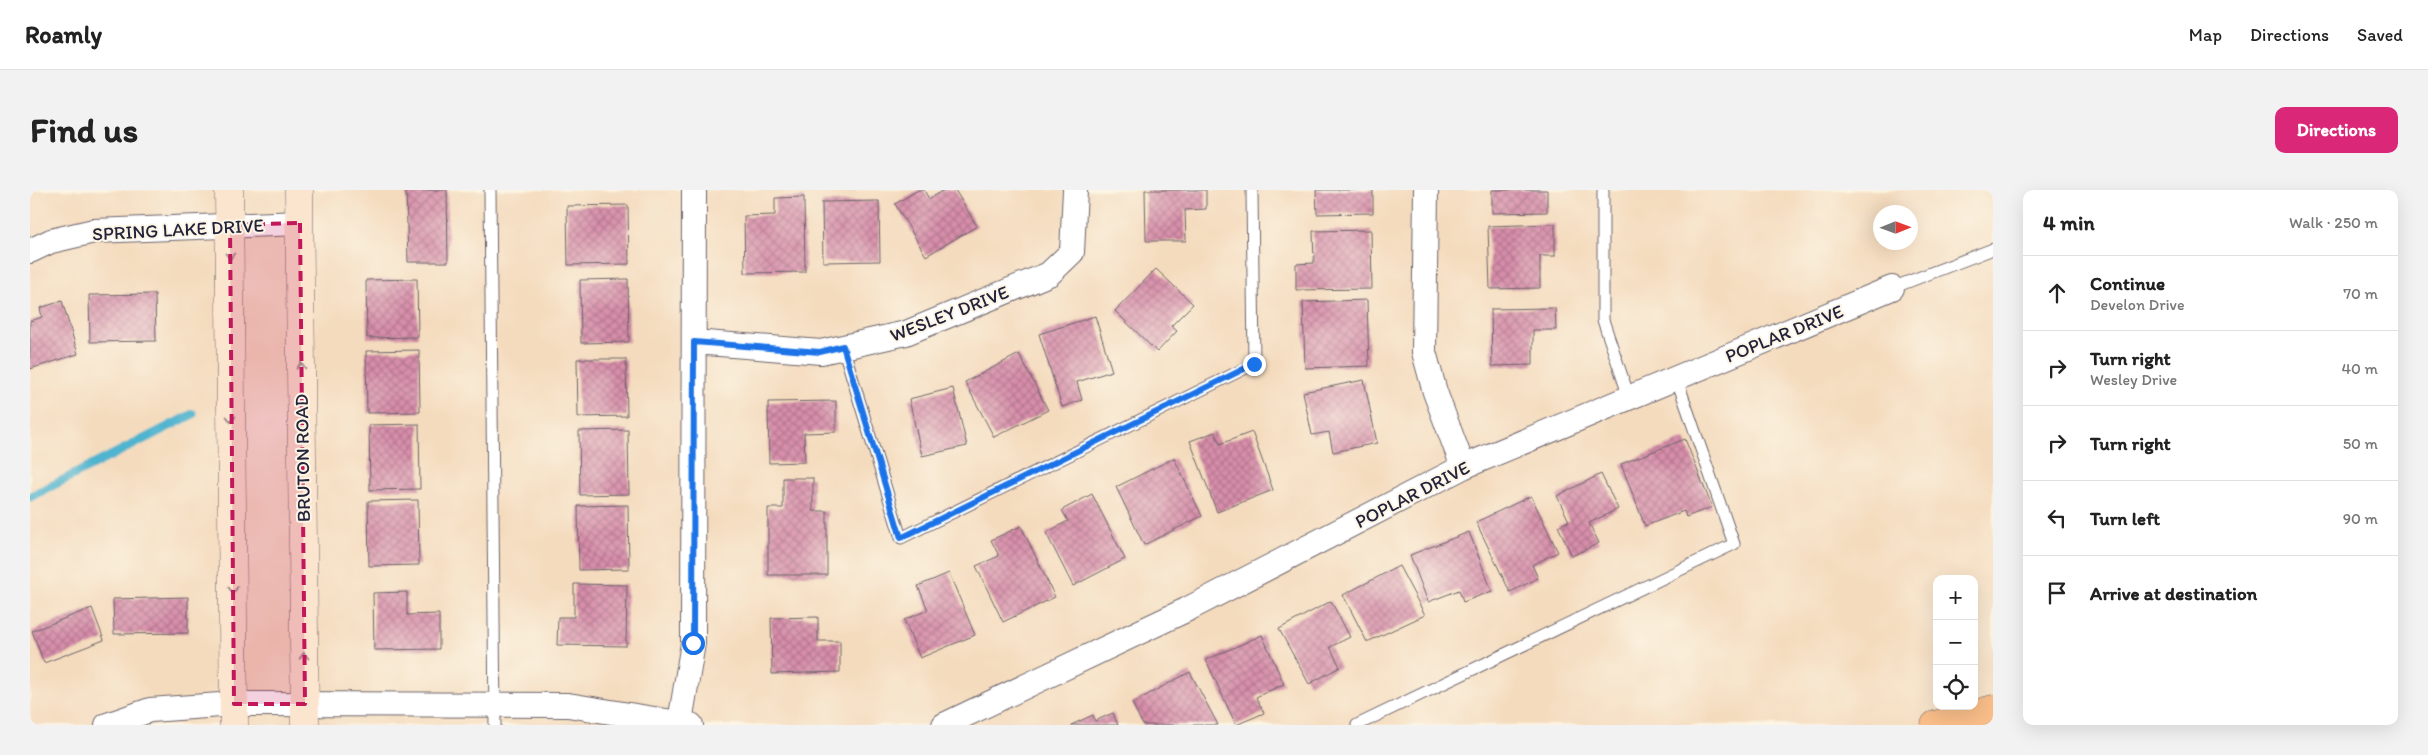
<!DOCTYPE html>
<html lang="en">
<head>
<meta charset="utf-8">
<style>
	:root { --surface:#fff; --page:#f2f2f2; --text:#222; --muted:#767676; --line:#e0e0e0; --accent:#db2777 }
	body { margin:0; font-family:Itim,sans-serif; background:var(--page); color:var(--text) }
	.controls { position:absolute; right:15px; bottom:15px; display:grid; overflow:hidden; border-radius:10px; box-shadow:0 5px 20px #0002 }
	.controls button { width:45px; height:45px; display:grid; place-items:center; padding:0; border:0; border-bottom:1px solid var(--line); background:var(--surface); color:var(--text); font:25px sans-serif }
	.compass { position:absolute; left:1843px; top:15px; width:45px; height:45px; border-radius:50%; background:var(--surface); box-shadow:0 5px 20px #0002; rotate:89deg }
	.stop { position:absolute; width:15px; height:15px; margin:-11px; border:4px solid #1a73e8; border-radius:50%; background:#fff }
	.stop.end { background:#1a73e8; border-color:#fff; box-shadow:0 1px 5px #0008 }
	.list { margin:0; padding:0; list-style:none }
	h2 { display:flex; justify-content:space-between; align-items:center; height:65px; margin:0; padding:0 20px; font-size:21px }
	h2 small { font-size:16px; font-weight:400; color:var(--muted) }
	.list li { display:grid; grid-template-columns:32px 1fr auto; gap:15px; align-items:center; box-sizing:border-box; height:75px; padding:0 20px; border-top:1px solid var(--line) }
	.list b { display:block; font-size:19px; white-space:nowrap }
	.list p { margin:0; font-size:16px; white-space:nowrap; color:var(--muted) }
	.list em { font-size:16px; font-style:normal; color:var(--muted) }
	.icon { flex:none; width:28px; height:28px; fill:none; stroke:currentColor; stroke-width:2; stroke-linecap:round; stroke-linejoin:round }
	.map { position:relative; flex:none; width:1963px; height:535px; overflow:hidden; border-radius:10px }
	header { display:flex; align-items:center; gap:30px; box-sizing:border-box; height:70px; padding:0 25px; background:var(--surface); border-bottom:1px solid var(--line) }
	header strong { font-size:24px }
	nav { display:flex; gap:28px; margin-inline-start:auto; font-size:18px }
	.intro { display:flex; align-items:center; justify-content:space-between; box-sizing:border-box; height:120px; padding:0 30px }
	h1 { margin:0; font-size:35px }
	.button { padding:12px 22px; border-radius:10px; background:var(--accent); color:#fff; font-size:18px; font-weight:700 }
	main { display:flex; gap:30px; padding:0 30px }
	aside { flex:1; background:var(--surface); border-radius:10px; box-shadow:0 5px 20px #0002 }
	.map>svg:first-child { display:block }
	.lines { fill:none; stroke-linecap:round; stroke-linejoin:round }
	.stream { stroke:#50b4cf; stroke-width:9 }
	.building { fill:url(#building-cross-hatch) }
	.service-casing { stroke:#6c6369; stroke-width:13 }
	.minor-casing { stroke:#6c6369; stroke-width:26 }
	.secondary-casing { stroke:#6c6369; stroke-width:29 }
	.motorway-casing { stroke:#6c6369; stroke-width:29 }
	.service { stroke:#fff; stroke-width:11 }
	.minor { stroke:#fff; stroke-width:24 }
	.secondary { stroke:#fce5cf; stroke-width:28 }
	.motorway { stroke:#f8bd88; stroke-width:28 }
	.oneway { stroke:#9a8d8c }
	.route { stroke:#1a73e8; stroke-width:6 }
	.marked { fill:#c2185b; fill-opacity:0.2; stroke:#c2185b; stroke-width:4; stroke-dasharray:10 6; stroke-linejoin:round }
	.labels { text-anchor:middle; stroke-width:4; stroke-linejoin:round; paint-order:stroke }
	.street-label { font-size:19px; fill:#22223b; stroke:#fcf5e5 }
</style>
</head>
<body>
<header>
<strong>Roamly</strong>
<nav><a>Map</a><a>Directions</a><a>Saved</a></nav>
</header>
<div class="intro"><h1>Find us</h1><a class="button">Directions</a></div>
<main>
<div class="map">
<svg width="1963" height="535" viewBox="0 0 1963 535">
	<defs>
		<pattern id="building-cross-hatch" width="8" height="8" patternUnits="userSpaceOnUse" patternTransform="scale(1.25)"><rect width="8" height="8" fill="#d88eaa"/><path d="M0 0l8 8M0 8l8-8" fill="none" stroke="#af748c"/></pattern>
	</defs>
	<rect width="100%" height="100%" fill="#fcf5e5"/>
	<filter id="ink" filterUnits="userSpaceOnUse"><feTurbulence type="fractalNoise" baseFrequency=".02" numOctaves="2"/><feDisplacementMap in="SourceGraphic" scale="10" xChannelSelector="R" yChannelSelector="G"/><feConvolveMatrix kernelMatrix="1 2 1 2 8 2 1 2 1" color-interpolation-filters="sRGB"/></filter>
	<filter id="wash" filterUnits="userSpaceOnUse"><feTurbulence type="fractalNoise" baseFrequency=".0096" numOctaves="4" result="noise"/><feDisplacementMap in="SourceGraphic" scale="20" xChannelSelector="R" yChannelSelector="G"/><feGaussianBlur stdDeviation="1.12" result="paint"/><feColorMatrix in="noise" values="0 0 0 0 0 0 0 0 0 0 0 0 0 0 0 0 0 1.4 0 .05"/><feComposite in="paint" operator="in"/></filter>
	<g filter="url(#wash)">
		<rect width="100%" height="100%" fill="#f4dbbe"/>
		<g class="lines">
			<path class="stream" d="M0 307 163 224"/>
		</g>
		<g id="blocks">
			<path class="building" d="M376 0H417L418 72H378Z
				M888 0H894L899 9 914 0H925L947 36 896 66 865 14Z
				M1115 0H1176V19L1155 20 1156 51H1116Z
				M1286 0H1343V23L1287 24Z
				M1462 0H1517V22L1462 23Z
				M774 7 775 82 715 83 714 26 745 25V8Z
				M849 11 850 71 793 72 792 12Z
				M598 15 599 74 538 75 537 16Z
				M1525 34V66H1510V98L1460 99 1458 36Z
				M1341 40 1342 99 1266 100V74L1284 73 1283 41Z
				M1126 79 1163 114 1141 136 1147 141 1127 162 1085 121Z
				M387 89 388 147 337 148 336 90Z
				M598 89 599 152 551 153 550 90Z
				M125 104 126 151 60 152 59 105Z
				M1337 110 1339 176 1275 178 1273 112Z
				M32 111 48 164 0 179V131L12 127 10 118Z
				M1525 118 1526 140H1503V175L1462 176 1461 119Z
				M1065 126 1082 181 1047 192 1052 210 1032 217 1009 144Z
				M389 160 390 222 337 223 336 161Z
				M989 164 1018 220 964 247 935 192Z
				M547 169H596L597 226 548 227Z
				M1334 190 1347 253 1303 262 1299 242 1282 245 1273 202Z
				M923 198 937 256 892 266 879 209Z
				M806 211V242L774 243 775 272 739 273 738 212Z
				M389 234 390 299 340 300 339 235Z
				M598 240 599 304 550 305 549 241Z
				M1185 242 1190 254 1222 242 1243 300 1187 322 1160 251Z
				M1655 249 1682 317 1656 327 1654 321 1615 336 1591 274Z
				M1144 268 1172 326 1114 355 1086 297Z
				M1571 284 1588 319 1559 333 1569 353 1542 366 1528 336 1539 331 1527 306Z
				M753 288H783V321H797V385H738V318H753Z
				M1062 304 1095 369 1043 396 1016 343 1038 331 1032 320Z
				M1501 306 1528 362 1502 375 1508 388 1480 402 1446 332Z
				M388 310 389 375 339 376 338 311Z
				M598 315 599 379 549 380 548 316Z
				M991 336 1025 407 973 432 946 376 969 366 961 350Z
				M1439 342 1462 401 1433 412 1429 400 1398 412 1380 365Z
				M1369 376 1395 425 1337 452 1313 405Z
				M919 383 945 445 890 468 874 430 898 420 888 396Z
				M544 394 597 395 596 456 527 455 528 427H544Z
				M377 402V425L409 424V459L344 460 343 403Z
				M158 407V443L84 444 83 409Z
				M1301 411 1320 447 1300 457 1310 477 1279 494 1249 439Z
				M62 418 74 450 14 473 2 441Z
				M788 427V451H810V482L742 484 741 428Z
				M1232 445 1254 494 1226 507 1234 523 1206 535 1176 470Z
				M1160 482 1188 535H1113L1102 513Z
				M1083 523 1088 535H1041L1063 525 1065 531Z"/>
		</g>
	</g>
	<g filter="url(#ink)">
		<use href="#blocks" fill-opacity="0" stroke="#6c6369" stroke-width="1"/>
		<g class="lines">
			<defs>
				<path id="service" d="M460 0 465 535
					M1573 0V130L1599 207
					M1862 98 1963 59
					M813 157 871 348 1224 174 1222 0
					M1327 535 1704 354 1646 187"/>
				<path id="minor" d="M1396 0 1394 162 1405 202 1433 277
					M0 61 21 51 64 41 270 33
					M664 152 791 162 876 143 1019 84 1042 62 1045 0
					M650 532 663 453 664 0
					M77 535 120 520 204 514 538 515 661 535
					M914 535 1158 419 1433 277 1862 98"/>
				<path id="secondary" d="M199 0 204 535
					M269 0 275 535"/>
				<path id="motorway" d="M1905 535 1963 519"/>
			</defs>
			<use href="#service" class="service-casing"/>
			<use href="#minor" class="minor-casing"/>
			<use href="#secondary" class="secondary-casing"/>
			<use href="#motorway" class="motorway-casing"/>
			<use href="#service" class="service"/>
			<use href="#minor" class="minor"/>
			<use href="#secondary" class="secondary"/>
			<use href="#motorway" class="motorway"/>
		</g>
		<defs><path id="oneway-chevron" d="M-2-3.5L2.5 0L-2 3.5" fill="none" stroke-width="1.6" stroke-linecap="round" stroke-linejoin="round" transform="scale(1.25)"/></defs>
		<g class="oneway">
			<use href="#oneway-chevron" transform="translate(200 66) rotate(90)"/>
			<use href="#oneway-chevron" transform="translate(271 176) rotate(-91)"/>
			<use href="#oneway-chevron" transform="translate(201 229) rotate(90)"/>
			<use href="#oneway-chevron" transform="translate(203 400) rotate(89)"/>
			<use href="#oneway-chevron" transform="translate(274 466) rotate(-91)"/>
		</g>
	</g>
	<g class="lines" filter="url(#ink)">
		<path class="route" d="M663 453 664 152 790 162 813 156 871 348 1224 174"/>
	</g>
	<path class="marked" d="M270 33 275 514H204L200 35Z"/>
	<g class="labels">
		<g class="street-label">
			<text transform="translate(148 39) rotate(-3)" y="7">SPRING LAKE DRIVE</text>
			<text transform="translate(919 123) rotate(-21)" y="7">WESLEY DRIVE</text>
			<text transform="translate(1754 143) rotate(-22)" y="7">POPLAR DRIVE</text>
			<text transform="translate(272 268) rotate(-91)" y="7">BRUTON ROAD</text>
			<text transform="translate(1382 304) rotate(-27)" y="7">POPLAR DRIVE</text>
		</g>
	</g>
</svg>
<div class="controls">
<button>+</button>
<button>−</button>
<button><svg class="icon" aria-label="locate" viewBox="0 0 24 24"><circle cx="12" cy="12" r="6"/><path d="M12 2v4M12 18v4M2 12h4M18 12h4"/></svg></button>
</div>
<svg class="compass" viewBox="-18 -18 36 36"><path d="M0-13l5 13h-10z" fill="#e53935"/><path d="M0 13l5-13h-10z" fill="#767676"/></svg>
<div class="stop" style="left:663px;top:453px"></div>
<div class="stop end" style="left:1224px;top:174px"></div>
</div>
<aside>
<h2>4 min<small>Walk · 250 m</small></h2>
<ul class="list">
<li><svg class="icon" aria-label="ahead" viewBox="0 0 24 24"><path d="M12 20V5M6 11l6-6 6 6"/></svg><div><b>Continue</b><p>Develon Drive</p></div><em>70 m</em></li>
<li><svg class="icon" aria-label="right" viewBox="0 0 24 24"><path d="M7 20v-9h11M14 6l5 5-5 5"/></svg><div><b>Turn right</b><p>Wesley Drive</p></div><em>40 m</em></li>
<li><svg class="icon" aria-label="right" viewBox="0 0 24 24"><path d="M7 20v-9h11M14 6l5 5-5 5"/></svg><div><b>Turn right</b></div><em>50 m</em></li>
<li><svg class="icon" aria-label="left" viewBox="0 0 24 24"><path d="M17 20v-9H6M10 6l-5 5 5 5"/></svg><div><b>Turn left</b></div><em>90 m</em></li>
<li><svg class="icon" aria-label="arrive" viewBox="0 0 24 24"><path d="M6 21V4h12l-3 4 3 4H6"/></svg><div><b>Arrive at destination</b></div></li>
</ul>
</aside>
</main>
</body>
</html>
